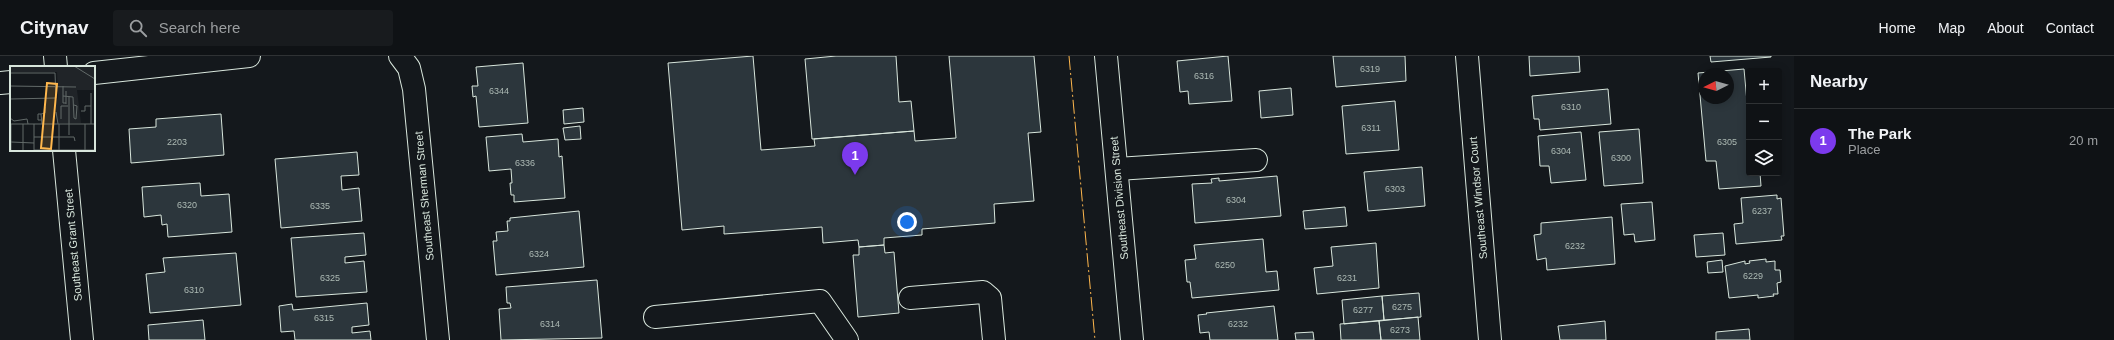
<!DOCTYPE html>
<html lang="en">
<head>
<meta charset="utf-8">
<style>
	:root { --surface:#0f1215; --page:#181b1e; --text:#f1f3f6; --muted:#9b9ea0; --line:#2f3234; --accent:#7c3aed }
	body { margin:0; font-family:Arial,sans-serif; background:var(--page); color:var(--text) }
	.controls { position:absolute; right:12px; top:12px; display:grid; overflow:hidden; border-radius:4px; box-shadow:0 2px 10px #0003 }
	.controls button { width:36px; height:36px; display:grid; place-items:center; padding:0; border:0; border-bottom:1px solid var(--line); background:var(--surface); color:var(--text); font:20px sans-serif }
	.compass { position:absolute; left:1698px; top:12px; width:36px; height:36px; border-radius:50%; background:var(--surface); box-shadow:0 2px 10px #0003; rotate:265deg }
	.you { position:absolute; left:907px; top:166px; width:14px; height:14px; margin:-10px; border:3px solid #fff; border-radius:50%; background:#1a73e8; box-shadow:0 0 0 6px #1a73e833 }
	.badge { display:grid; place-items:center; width:26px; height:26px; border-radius:50%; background:var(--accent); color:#fff; font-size:13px; font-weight:700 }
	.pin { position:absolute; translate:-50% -33px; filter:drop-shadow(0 1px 2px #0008) }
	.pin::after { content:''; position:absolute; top:21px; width:14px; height:12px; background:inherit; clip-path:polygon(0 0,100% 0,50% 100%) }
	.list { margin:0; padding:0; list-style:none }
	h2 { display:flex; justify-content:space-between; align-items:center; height:52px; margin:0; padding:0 16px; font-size:17px }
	h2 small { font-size:13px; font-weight:400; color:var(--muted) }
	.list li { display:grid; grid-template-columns:26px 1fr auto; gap:12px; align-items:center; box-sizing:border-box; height:64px; padding:0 16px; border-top:1px solid var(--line) }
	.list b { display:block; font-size:15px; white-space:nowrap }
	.list p { margin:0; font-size:13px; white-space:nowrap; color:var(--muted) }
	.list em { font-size:13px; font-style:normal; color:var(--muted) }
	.icon { flex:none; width:22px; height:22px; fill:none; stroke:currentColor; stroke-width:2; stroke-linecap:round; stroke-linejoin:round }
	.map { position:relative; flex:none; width:1794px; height:284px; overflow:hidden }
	header { display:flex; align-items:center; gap:24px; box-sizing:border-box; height:56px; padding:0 20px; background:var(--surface); border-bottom:1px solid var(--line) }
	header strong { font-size:19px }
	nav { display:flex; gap:22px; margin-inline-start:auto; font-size:14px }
	.search { width:280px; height:36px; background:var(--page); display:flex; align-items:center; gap:10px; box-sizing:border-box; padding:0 14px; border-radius:4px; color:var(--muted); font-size:15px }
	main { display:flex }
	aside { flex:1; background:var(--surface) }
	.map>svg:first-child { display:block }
	.building { fill:#2c363c; stroke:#d8e6dc; fill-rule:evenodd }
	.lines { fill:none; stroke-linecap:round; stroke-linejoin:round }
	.minor-casing { stroke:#d8e6dc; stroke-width:24 }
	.major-casing { stroke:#d8e6dc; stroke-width:24 }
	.minor { stroke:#14181c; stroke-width:22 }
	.major { stroke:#14181c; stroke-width:22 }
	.power { stroke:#ffb74d; stroke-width:1; stroke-dasharray:14 3 2 3; stroke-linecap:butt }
	.labels { text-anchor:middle; stroke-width:3; stroke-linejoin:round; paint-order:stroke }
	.number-label { font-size:9px; fill:#adbab4 }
	.street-label { font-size:11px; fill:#d8e6dc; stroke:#14181c }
	.inset-road { fill:none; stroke:#626a69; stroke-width:1 }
	.view { fill:#ffb74d; fill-opacity:0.15; stroke:#ffb74d; stroke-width:2 }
	.inset-edge { fill:none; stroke:#d8e6dc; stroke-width:2 }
</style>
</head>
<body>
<header>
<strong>Citynav</strong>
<div class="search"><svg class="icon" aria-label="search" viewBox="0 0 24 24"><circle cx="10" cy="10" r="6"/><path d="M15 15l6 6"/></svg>Search here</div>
<nav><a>Home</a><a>Map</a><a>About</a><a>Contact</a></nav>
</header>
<main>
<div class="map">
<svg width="1794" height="284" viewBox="0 0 1794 284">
	<rect width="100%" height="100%" fill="#14181c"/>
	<path class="building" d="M753 0 761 94 815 90 814 83 914 75 915 85 956 82 949 0H1034L1041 76 1028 77 1034 145 994 148 995 167 922 173V179L884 182V189L859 191 858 184 823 187 822 171 724 178V170L682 174 668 7Z
		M836 0H896L899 46 911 45 914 75 812 83 805 3Z
		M1228 0 1232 45 1189 48 1188 35 1180 36 1177 5Z
		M1333 0H1405L1406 25 1336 31Z
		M1529 0H1579L1580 16 1530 20Z
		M1710 0H1771V1L1711 6Z
		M523 7 528 67 479 71 476 40 473 41 472 30H478L476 11Z
		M1744 13 1749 68V117H1760L1761 130 1719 133 1716 105H1706L1698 17ZM1704 18H1728V42H1704Z
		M1291 32 1293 59 1261 62 1259 35Z
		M1608 33 1611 68 1540 74 1539 63H1534L1532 40Z
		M1395 45 1399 94 1346 98 1342 50Z
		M583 52 584 66 564 68 563 54Z
		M221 58 224 99 131 107 129 73 156 71V63Z
		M580 70 581 83 565 84 563 72Z
		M1639 73 1643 127 1604 130 1599 76Z
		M1581 76 1586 124 1551 127 1549 110H1540L1538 80Z
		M522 78 523 86 558 83 559 101 562 100 565 142 514 146V139H511L510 127H512L511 113 489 115 486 81Z
		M357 96 359 119 341 120 342 134 359 132 362 165 281 172 275 103Z
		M1422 111 1425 150 1368 155 1364 116Z
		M1277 120 1281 160 1195 167 1192 128 1212 127 1211 123 1219 122V125Z
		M200 127 201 140 229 138 232 176 168 181 167 168 162 169 161 159 144 161 142 131Z
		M1777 139V143L1781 142 1784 180H1781L1782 184 1736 188 1734 168 1743 167 1741 142Z
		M1652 146 1655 184 1635 186 1634 178 1624 179 1621 148Z
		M1345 151 1347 170 1305 173 1303 155Z
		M579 155 584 211 496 219 493 185H497L496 176 508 175 507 165H510V162Z
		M1612 161 1615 208 1547 214 1546 202 1537 204 1534 179 1541 178V167Z
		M364 177 366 199 345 201V207L364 205 367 236 296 241 291 182Z
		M1723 177 1725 199 1696 201 1694 179Z
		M1263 183 1266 216 1277 215 1279 234 1192 242 1190 226H1187L1185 204 1196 203 1194 189Z
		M1376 187 1379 232 1317 238 1314 212 1333 210 1331 191Z
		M884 189 885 197 894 196 899 257 858 261 853 199H859V191Z
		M236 197 241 249 150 257 146 218 165 216 163 202Z
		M1766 203V206L1775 205V214H1780L1781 226 1777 227 1778 238H1773L1774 240 1758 242V239L1729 242 1725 210 1745 205V208L1750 207 1749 205Z
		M1722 204 1723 216 1708 217 1707 206Z
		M597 224 602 282 501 284 499 253 511 252 510 247H507L506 231Z
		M1419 237 1421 261 1384 264 1382 240Z
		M1382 240 1384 264 1344 268 1342 244Z
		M367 247 369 269 352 271V277L370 275 371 284H295L294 275 281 276 279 250 292 248 293 254Z
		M1274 250 1278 284H1210L1209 276 1200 277 1198 259 1207 258 1206 257Z
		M1418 261 1420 284H1381L1379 265Z
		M203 264 205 284H149L148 269Z
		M1379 265 1381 284H1341L1340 268Z
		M1605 265 1606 284H1560L1558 270Z
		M1749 273 1750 284H1716V276Z
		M1313 276 1314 284H1296L1295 277Z"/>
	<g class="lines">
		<defs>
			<path id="minor" d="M55 0 56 11
				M400 0 409 12 414 33 438 284
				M1467 0 1490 284
				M94 17 249 0
				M0 27 11 26
				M64 94 82 284
				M1117 113 1256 104
				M910 242 983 236 990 242 994 284
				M655 261 820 245 847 284"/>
			<path id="major" d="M1106 0 1132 284"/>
		</defs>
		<use href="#minor" class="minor-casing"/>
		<use href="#major" class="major-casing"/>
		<use href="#minor" class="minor"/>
		<use href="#major" class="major"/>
		<path class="power" d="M1069 0 1095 284"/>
	</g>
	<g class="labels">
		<g class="number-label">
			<text x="1370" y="16">6319</text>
			<text x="1204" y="23">6316</text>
			<text x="499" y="38">6344</text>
			<text x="1571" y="54">6310</text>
			<text x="1371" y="75">6311</text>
			<text x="177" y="89">2203</text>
			<text x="1727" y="89">6305</text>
			<text x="1561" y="98">6304</text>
			<text x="1621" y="105">6300</text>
			<text x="525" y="110">6336</text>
			<text x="1395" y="136">6303</text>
			<text x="1236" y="147">6304</text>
			<text x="187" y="152">6320</text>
			<text x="320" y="153">6335</text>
			<text x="1762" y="158">6237</text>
			<text x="1575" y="193">6232</text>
			<text x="539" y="201">6324</text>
			<text x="1225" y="212">6250</text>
			<text x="1753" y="223">6229</text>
			<text x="330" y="225">6325</text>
			<text x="1347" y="225">6231</text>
			<text x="194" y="237">6310</text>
			<text x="1402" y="254">6275</text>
			<text x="1363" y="257">6277</text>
			<text x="324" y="265">6315</text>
			<text x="550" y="271">6314</text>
			<text x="1238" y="271">6232</text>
			<text x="1400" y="277">6273</text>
		</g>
		<g class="street-label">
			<text transform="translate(424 140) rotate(-95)" y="4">Southeast Sherman Street</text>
			<text transform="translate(1119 142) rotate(-95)" y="4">Southeast Division Street</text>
			<text transform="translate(1478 142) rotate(-95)" y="4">Southeast Windsor Court</text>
			<text transform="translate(73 189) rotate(-95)" y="4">Southeast Grant Street</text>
		</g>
	</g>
	<g transform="translate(10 10)">
		<rect width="85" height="85" fill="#14181c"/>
		<path d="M0 0H85V24H67L71 57H48L45 39 48 32 47 6H0Z" fill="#202428"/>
		<path class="inset-road" d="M64 0 85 13M0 7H45M0 20 66 21M53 20V37H56M53 30 63 31 64 52 66 53 67 40 64 39M59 30V69M0 33 46 32 45 7M56 38V25M71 45H75V40H81M46 46 48 58M31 48H28V54H32M0 52 4 55 17 53 18 58M51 53V40H58M0 58H85M32 58 31 48 35 47V41M81 58V27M24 71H64L65 75M1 76 24 77M24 84H85M1 85V58M13 85V58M24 85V58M49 85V58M75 85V58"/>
		<path class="view" d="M37 17 47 18 41 83 31 82Z"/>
		<rect width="85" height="85" class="inset-edge"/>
	</g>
</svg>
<div class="controls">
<button>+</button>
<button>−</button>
<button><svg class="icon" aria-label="layers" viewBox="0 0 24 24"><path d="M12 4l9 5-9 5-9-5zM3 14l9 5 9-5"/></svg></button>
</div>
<svg class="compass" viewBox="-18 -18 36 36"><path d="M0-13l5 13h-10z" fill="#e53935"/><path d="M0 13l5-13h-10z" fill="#9b9ea0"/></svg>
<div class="you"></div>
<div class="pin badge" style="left:855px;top:119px">1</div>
</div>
<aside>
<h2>Nearby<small></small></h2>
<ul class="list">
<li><span class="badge">1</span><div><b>The Park</b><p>Place</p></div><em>20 m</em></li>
</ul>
</aside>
</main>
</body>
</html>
